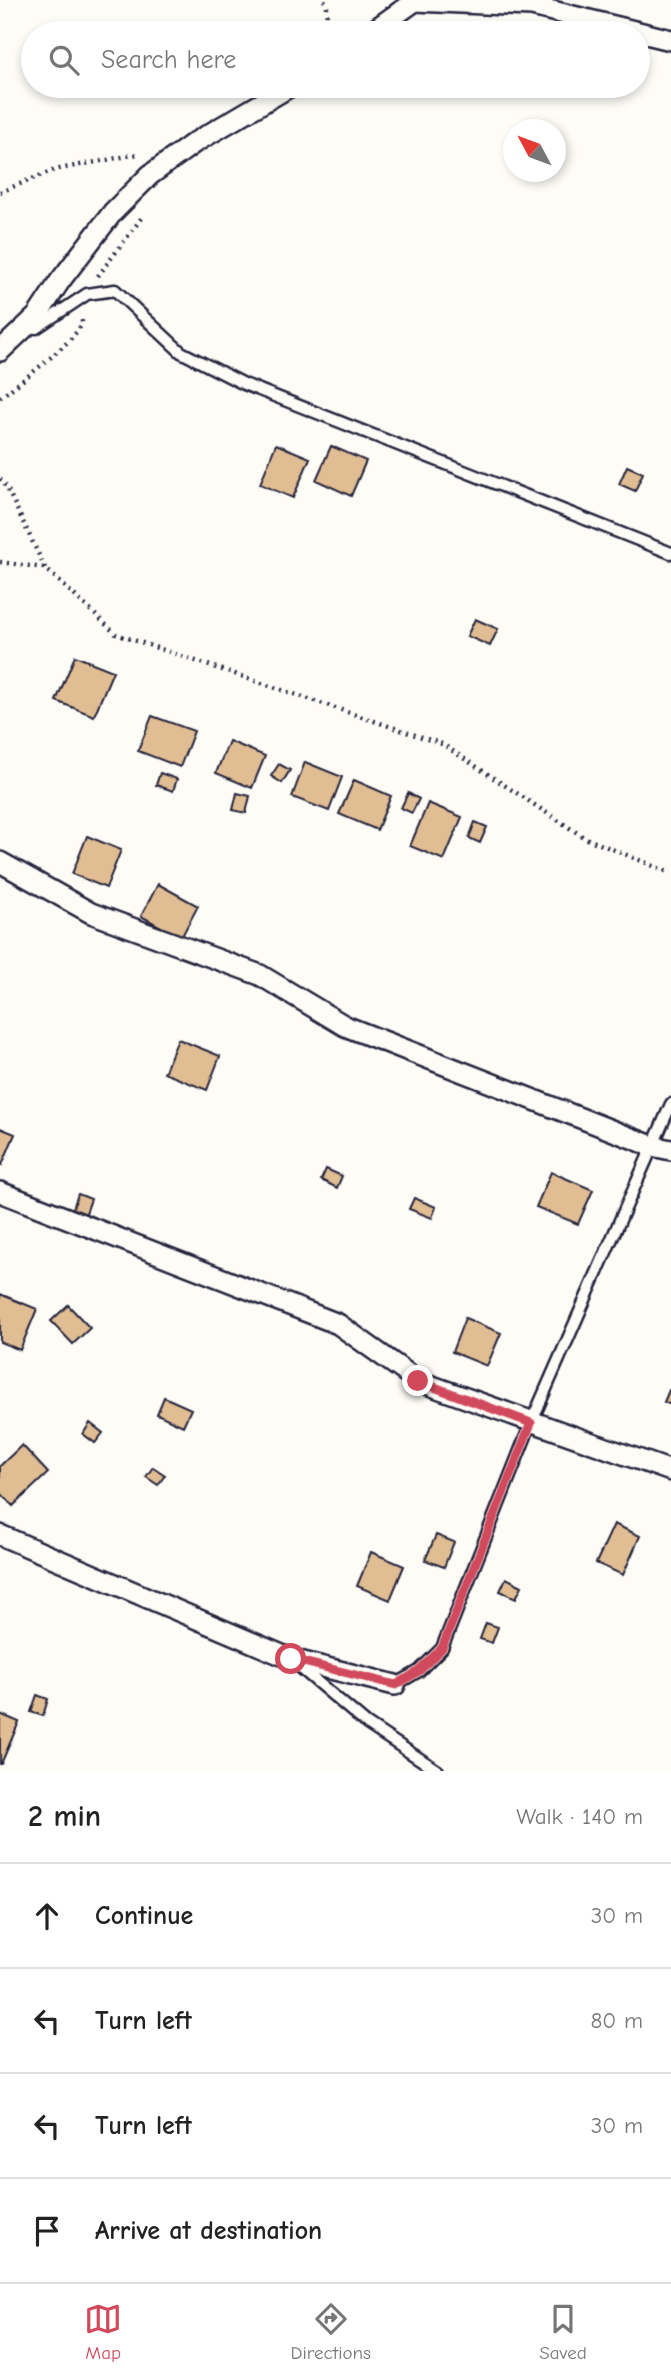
<!DOCTYPE html>
<html lang="en">
<head>
<meta charset="utf-8">
<style>
	:root { --surface:#fff; --page:#f6f6f6; --text:#222; --muted:#767676; --line:#e0e0e0; --accent:#d1495b }
	body { margin:0; font-family:"Comic Neue",sans-serif; background:var(--page); color:var(--text) }
	.compass { position:absolute; left:503px; top:119px; width:63px; height:63px; border-radius:50%; background:var(--surface); box-shadow:0 4px 10px #0003; rotate:311deg }
	.stop { position:absolute; width:21px; height:21px; margin:-16px; border:5px solid #d1495b; border-radius:50%; background:#fff }
	.stop.end { background:#d1495b; border-color:#fff; box-shadow:0 2px 7px #0008 }
	.list { margin:0; padding:0; list-style:none }
	h2 { display:flex; justify-content:space-between; align-items:center; height:91px; margin:0; padding:0 28px; font-size:30px }
	h2 small { font-size:23px; font-weight:400; color:var(--muted) }
	.list li { display:grid; grid-template-columns:46px 1fr auto; gap:21px; align-items:center; box-sizing:border-box; height:105px; padding:0 28px; border-top:2px solid var(--line) }
	.list b { display:block; font-size:26px; white-space:nowrap }
	.list em { font-size:23px; font-style:normal; color:var(--muted) }
	.icon { flex:none; width:38px; height:38px; fill:none; stroke:currentColor; stroke-width:2; stroke-linecap:round; stroke-linejoin:round }
	.map { position:relative; flex:none; width:671px; height:1771px; overflow:hidden }
	.search { position:absolute; background:var(--surface); box-shadow:0 4px 10px #0003; left:21px; right:21px; top:21px; height:77px; display:flex; align-items:center; gap:18px; box-sizing:border-box; padding:0 24px; border-radius:38px; color:var(--muted); font-size:26px }
	.sheet { height:511px; background:var(--surface) }
	nav { display:flex; justify-content:space-around; align-items:center; box-sizing:border-box; height:98px; border-top:2px solid var(--line); background:var(--surface); font-size:19px; color:var(--muted) }
	nav a { display:grid; justify-items:center; gap:4px }
	nav .on { color:var(--accent) }
	.map>svg:first-child { display:block }
	.building { fill:#e1bd93; stroke:#22223b; stroke-width:2 }
	.lines { fill:none; stroke-linecap:round; stroke-linejoin:round }
	.service-casing { stroke:#22223b; stroke-width:15 }
	.minor-casing { stroke:#22223b; stroke-width:24 }
	.path { stroke:#22223b; stroke-width:4.5; stroke-dasharray:2 5; stroke-linecap:butt }
	.service { stroke:#fdfcf7; stroke-width:10 }
	.minor { stroke:#fdfcf7; stroke-width:19 }
	.route { stroke:#d1495b; stroke-width:9 }
</style>
</head>
<body>
<div class="map">
<svg width="671" height="1771" viewBox="0 0 671 1771">
	<rect width="100%" height="100%" fill="#fdfcf7"/>
	<filter id="ink" filterUnits="userSpaceOnUse"><feTurbulence type="fractalNoise" baseFrequency=".0143" numOctaves="2"/><feDisplacementMap in="SourceGraphic" scale="14" xChannelSelector="R" yChannelSelector="G"/><feConvolveMatrix kernelMatrix="1 2 1 2 8 2 1 2 1" color-interpolation-filters="sRGB"/></filter>
	<g filter="url(#ink)">
		<path class="building" d="M276 444 310 458 293 498 260 484Z
			M331 446 366 461 351 496 316 480Z
			M627 466 643 473 635 491 619 484Z
			M475 619 498 629 490 646 467 636Z
			M75 656 113 671 94 716 56 701Z
			M152 716 194 731 180 767 138 751Z
			M229 741 265 756 252 788 216 773Z
			M305 762 342 777 329 811 292 797Z
			M279 764 290 770 282 783 271 776Z
			M160 773 177 779 173 791 156 785Z
			M354 780 391 796 377 830 339 814Z
			M237 793 250 796 246 813 233 810Z
			M408 793 419 799 412 813 401 808Z
			M428 803 462 817 444 860 410 846Z
			M475 822 487 827 480 843 469 838Z
			M87 836 121 850 106 888 72 874Z
			M158 884 198 906 181 938 141 916Z
			M178 1039 220 1056 207 1090 164 1073Z
			M0 1128 15 1134 2 1165 0 1164Z
			M326 1169 342 1176 337 1188 321 1180Z
			M551 1172 593 1190 578 1224 536 1207Z
			M78 1194 91 1199 85 1216 72 1211Z
			M414 1198 436 1207 432 1218 409 1209Z
			M0 1294 37 1309 20 1350 0 1342Z
			M68 1305 90 1328 73 1344 51 1321Z
			M465 1318 501 1333 487 1366 452 1352Z
			M669 1390H671V1405L664 1402Z
			M164 1397 191 1409 183 1426 157 1414Z
			M90 1423 103 1433 95 1443 83 1434Z
			M22 1445 48 1473 13 1506 0 1492V1466Z
			M153 1467 165 1475 158 1485 146 1477Z
			M614 1524 640 1536 623 1575 596 1563Z
			M436 1535 454 1542 444 1567 425 1560Z
			M371 1552 404 1566 390 1600 357 1586Z
			M506 1578 522 1586 516 1598 500 1591Z
			M486 1623 498 1627 492 1643 480 1639Z
			M37 1695 48 1699 43 1716 31 1712Z
			M0 1714 19 1722 1 1764H0Z"/>
		<g class="lines">
			<defs>
				<path id="service" d="M36 328 87 294 115 290 181 352 244 384 671 553
					M296 1664 367 1724 438 1771
					M395 1685 419 1671 442 1648 531 1423 671 1104"/>
				<path id="minor" d="M370 33 415 1 532 6 671 40
					M0 351 37 316 60 281 113 212 150 175 194 143 291 86
					M0 862 91 913 260 975 345 1026 652 1146 671 1150
					M0 1192 338 1324 418 1381 671 1471
					M0 1535 291 1659 395 1685"/>
			</defs>
			<use href="#service" class="service-casing"/>
			<use href="#minor" class="minor-casing"/>
			<path class="path" d="M324 0 327 5 326 33
				M0 192 54 170 138 154
				M98 276 143 216
				M0 397C16 386 72 343 80 327 82 324 82 320 82 316
				M0 479 6 486 45 568 116 634 442 744 585 838 671 873
				M0 562 44 568"/>
			<use href="#service" class="service"/>
			<use href="#minor" class="minor"/>
		</g>
	</g>
	<g class="lines" filter="url(#ink)">
		<path class="route" d="M291 1659 396 1685 419 1671 442 1648 531 1423 418 1381"/>
	</g>
</svg>
<svg class="compass" viewBox="-18 -18 36 36"><path d="M0-13l5 13h-10z" fill="#e53935"/><path d="M0 13l5-13h-10z" fill="#767676"/></svg>
<div class="stop" style="left:291px;top:1659px"></div>
<div class="stop end" style="left:418px;top:1381px"></div>
<div class="search"><svg class="icon" aria-label="search" viewBox="0 0 24 24"><circle cx="10" cy="10" r="6"/><path d="M15 15l6 6"/></svg>Search here</div>
</div>
<section class="sheet">
<h2>2 min<small>Walk · 140 m</small></h2>
<ul class="list">
<li><svg class="icon" aria-label="ahead" viewBox="0 0 24 24"><path d="M12 20V5M6 11l6-6 6 6"/></svg><div><b>Continue</b></div><em>30 m</em></li>
<li><svg class="icon" aria-label="left" viewBox="0 0 24 24"><path d="M17 20v-9H6M10 6l-5 5 5 5"/></svg><div><b>Turn left</b></div><em>80 m</em></li>
<li><svg class="icon" aria-label="left" viewBox="0 0 24 24"><path d="M17 20v-9H6M10 6l-5 5 5 5"/></svg><div><b>Turn left</b></div><em>30 m</em></li>
<li><svg class="icon" aria-label="arrive" viewBox="0 0 24 24"><path d="M6 21V4h12l-3 4 3 4H6"/></svg><div><b>Arrive at destination</b></div></li>
</ul>
</section>
<nav>
<a class="on"><svg class="icon" aria-label="map" viewBox="0 0 24 24"><path d="M3 6l6-2 6 2 6-2v14l-6 2-6-2-6 2zM9 4v14M15 6v14"/></svg>Map</a>
<a><svg class="icon" aria-label="directions" viewBox="0 0 24 24"><path d="M12 3l9 9-9 9-9-9zM9 14v-3h6M13 9l2 2-2 2"/></svg>Directions</a>
<a><svg class="icon" aria-label="saved" viewBox="0 0 24 24"><path d="M7 4h10v16l-5-4-5 4z"/></svg>Saved</a>
</nav>
</body>
</html>
